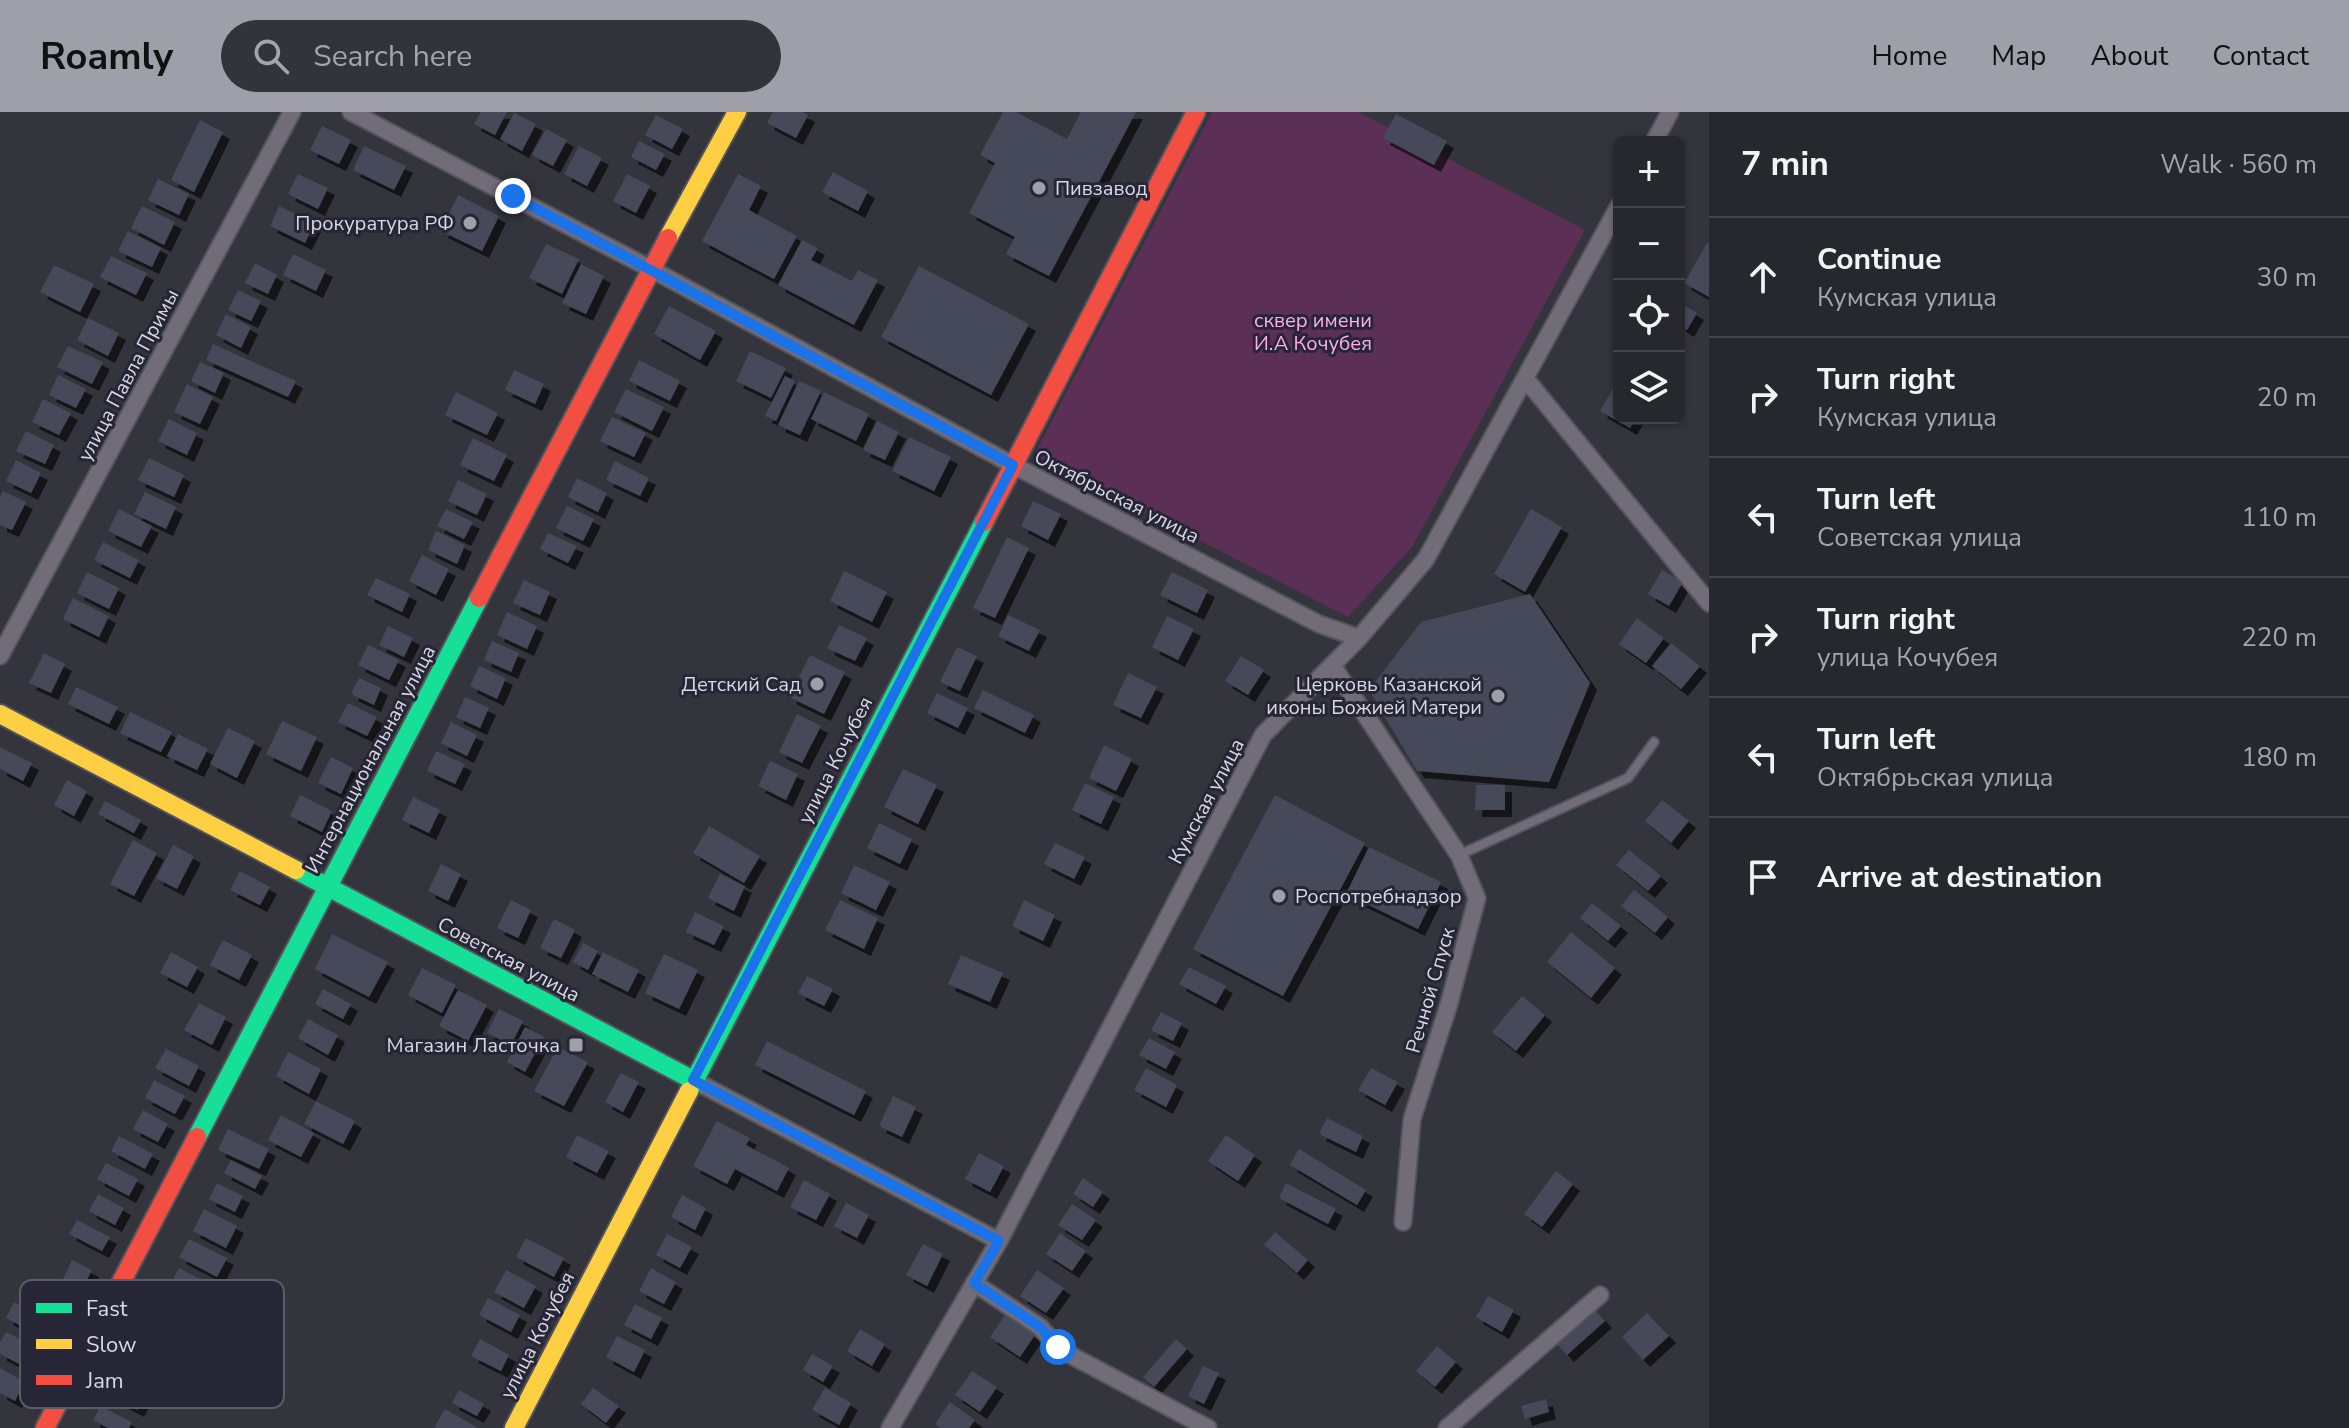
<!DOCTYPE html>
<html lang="en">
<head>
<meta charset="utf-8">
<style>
	:root { --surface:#27272e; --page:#33333a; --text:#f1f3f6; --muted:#a4a5aa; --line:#43444a; --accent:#9f9faa }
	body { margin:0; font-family:"Nunito Sans",sans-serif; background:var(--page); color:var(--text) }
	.controls { position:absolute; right:24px; top:24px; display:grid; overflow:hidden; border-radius:12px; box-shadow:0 2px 6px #0004 }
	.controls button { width:72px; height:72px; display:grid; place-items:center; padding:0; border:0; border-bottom:2px solid var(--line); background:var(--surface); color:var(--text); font:40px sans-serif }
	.stop { position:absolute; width:24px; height:24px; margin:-18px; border:6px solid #1a73e8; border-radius:50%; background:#fff }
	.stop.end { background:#1a73e8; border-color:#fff; box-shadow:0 2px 8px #0008 }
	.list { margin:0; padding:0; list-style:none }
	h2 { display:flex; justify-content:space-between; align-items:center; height:104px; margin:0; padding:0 32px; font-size:34px }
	h2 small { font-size:26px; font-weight:400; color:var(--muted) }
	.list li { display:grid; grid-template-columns:52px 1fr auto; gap:24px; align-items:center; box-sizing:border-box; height:120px; padding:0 32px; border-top:2px solid var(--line) }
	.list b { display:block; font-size:30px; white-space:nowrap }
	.list p { margin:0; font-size:26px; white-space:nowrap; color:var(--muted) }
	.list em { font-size:26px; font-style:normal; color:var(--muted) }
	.icon { flex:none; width:44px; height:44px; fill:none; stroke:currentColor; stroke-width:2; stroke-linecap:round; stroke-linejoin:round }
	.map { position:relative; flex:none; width:1709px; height:1316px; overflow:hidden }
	header { display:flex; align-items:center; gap:48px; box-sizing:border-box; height:112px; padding:0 40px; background:var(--accent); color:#111 }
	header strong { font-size:38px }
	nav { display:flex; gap:44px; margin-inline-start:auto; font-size:28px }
	.search { width:560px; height:72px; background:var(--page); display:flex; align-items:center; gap:20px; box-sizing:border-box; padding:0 28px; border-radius:44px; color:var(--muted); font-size:30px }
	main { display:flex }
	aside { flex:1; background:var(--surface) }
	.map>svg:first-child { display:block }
	.green { fill:#5c2f56 }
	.building { fill:#44495a; filter:url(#shadow) }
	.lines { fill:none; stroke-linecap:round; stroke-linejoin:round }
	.lane-casing { stroke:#53535a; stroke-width:12 }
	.street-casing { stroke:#53535a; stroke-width:20 }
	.fast-casing { stroke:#53535a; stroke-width:22 }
	.slow-casing { stroke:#53535a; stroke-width:22 }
	.jam-casing { stroke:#53535a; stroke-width:22 }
	.lane { stroke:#716c78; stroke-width:8 }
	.street { stroke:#716c78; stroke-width:16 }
	.fast { stroke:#16e098; stroke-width:18 }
	.slow { stroke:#ffcf43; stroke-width:18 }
	.jam { stroke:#f24e42; stroke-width:18 }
	.route { stroke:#1a73e8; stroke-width:10 }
	.poi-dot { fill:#9f9faa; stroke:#272637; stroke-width:3 }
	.labels { text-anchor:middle; stroke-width:6; stroke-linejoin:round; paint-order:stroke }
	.poi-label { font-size:20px; fill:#d9d9e4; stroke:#272637; text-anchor:end }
	.park-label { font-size:20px; fill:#feacef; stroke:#272637 }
	.street-label { font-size:20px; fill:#d9d9e4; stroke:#272637 }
	.key { fill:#272637; stroke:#5c5c6b; stroke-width:2 }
	.key-label { font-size:22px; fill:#d9d9e4 }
</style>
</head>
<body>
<header>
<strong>Roamly</strong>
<div class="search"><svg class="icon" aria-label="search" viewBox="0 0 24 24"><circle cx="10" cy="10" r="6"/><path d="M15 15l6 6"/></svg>Search here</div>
<nav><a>Home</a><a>Map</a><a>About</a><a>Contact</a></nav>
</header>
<main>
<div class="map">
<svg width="1709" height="1316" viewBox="0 0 1709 1316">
	<defs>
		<filter id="shadow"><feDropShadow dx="7" dy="7" stdDeviation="0" flood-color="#0009"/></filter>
	</defs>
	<rect width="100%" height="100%" fill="#34343d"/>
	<path class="green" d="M1212 0H1358L1585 118 1412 435 1348 505 1034 343Z"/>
	<path class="building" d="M481 0H507L495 23 474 12Z
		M773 0H803L808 3 796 26 767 11Z
		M1003 0H1016L1067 27 1081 0H1136L1049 164 1006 142 1015 125 969 101 995 51 980 43Z
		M514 1 536 12 522 39 500 27Z
		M1396 2 1447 29 1434 53 1383 26Z
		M656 3 683 17 672 37 645 23Z
		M200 8 223 20 194 80 171 68Z
		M322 14 351 28 339 52 310 38Z
		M546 17 567 28 553 54 532 43Z
		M639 29 665 42 656 58 631 45Z
		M364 34 406 54 394 78 353 58Z
		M579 34 602 46 587 74 564 62Z
		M833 60 868 79 858 99 822 80Z
		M298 62 328 76 318 97 288 82Z
		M627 62 650 74 636 101 613 89Z
		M738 62 761 74 749 98 797 124 774 167 702 129Z
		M158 67 189 82 179 103 148 88Z
		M458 83 499 104 482 139 441 119Z
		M142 94 175 110 164 133 131 116Z
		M279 94 315 111 305 131 270 114Z
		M128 119 161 136 152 155 118 139Z
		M802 128 818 136 811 148 852 169 858 158 878 168 854 213 778 173Z
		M1707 131 1709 132V185L1684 171Z
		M546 132 579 147 562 182 529 166Z
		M293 142 326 158 316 179 283 163Z
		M111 144 147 161 136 183 100 165Z
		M255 151 277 163 268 182 245 171Z
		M581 152 604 164 586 202 562 191Z
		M54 153 94 172 80 200 40 180Z
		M919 154 1029 212 991 283 881 225Z
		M238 178 261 189 251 209 228 198Z
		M1679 190 1697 201 1687 218 1679 213Z
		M669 194 716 219 700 248 654 222Z
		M226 202 251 215 241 236 216 223Z
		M88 206 119 221 108 244 77 228Z
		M213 232 296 269 288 285 206 248Z
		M68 234 103 250 92 272 57 255Z
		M750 239 786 256 771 286 736 269Z
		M639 248 680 269 670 289 629 269Z
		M200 250 224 261 215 281 191 269Z
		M514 258 544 272 535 292 505 278Z
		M58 263 86 277 76 296 49 283Z
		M785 264 795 269 776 309 765 304Z
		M1619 266V306H1636L1630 316 1600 299Z
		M799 269 821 279 800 323 778 313Z
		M187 272 213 285 200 312 174 300Z
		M626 277 664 295 652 319 614 300Z
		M456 280 498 301 487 323 445 303Z
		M824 280 869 302 856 329 811 307Z
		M43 287 71 301 59 323 32 310Z
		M612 305 646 321 634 345 600 329Z
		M169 307 197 321 187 343 158 329Z
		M877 309 899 320 885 348 863 338Z
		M26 319 54 333 45 352 16 339Z
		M909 325 951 345 934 379 892 359Z
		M473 326 507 343 494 369 460 353Z
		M149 346 184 363 174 385 138 368Z
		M16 348 41 361 31 381 6 369Z
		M615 349 649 366 640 384 606 368Z
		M577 366 607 381 598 400 568 385Z
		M458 368 487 382 477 403 448 389Z
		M3 379 26 390 12 418 0 413V386Z
		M145 380 176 395 166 417 134 402Z
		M1033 389 1061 402 1048 428 1021 414Z
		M567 394 594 407 583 429 556 416Z
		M119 397 152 414 141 435 108 419Z
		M446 397 473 410 464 427 437 414Z
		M1531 397 1562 415 1525 480 1494 462Z
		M436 419 465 433 457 452 428 438Z
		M548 421 577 434 568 451 540 437Z
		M1007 425 1029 436 995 506 973 496Z
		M103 430 139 448 130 466 94 448Z
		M422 443 449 457 436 483 409 469Z
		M1662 458 1683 470 1669 494 1648 482Z
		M844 459 887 480 872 510 830 489Z
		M87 460 119 476 109 497 77 481Z
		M1172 460 1208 478 1197 501 1160 483Z
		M376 466 410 482 402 500 367 483Z
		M524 468 550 480 540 503 513 491Z
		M1530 482 1590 571 1549 670 1417 659 1369 578 1421 510Z
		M73 486 109 504 99 525 63 507Z
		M507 500 537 514 527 537 497 523Z
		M1008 503 1040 518 1029 539 998 524Z
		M1167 504 1194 517 1178 548 1152 535Z
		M1637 506 1664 526 1646 551 1619 532Z
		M839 513 867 526 855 549 827 536Z
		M388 514 413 526 404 545 379 533Z
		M492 529 519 541 511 560 484 548Z
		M1671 531 1700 554 1681 577 1652 554Z
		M368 533 399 548 389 568 358 553Z
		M957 535 977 544 960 579 940 570Z
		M44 541 65 552 51 581 29 571Z
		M810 543 845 560 824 602 789 585Z
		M1241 544 1264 558 1248 583 1225 569Z
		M479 554 506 566 497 587 470 574Z
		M1128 561 1157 575 1141 606 1113 593Z
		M359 566 381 576 374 593 351 582Z
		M76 575 118 595 109 612 68 592Z
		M983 578 1034 603 1025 621 974 596Z
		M937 581 968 596 958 616 927 601Z
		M465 585 489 596 480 616 456 605Z
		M348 591 377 605 367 624 338 610Z
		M130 600 172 620 161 640 120 621Z
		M797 602 821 614 802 651 779 640Z
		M282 609 317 625 301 659 266 642Z
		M451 610 477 623 467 644 441 631Z
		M228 616 255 629 237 666 210 652Z
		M178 622 208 637 197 658 167 644Z
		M1104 633 1132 647 1116 679 1089 666Z
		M0 635 32 651 23 669 0 657Z
		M436 639 465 652 455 672 427 659Z
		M331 645 353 656 341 682 318 671Z
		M770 649 798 662 786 688 758 674Z
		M903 657 937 673 918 712 884 695Z
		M67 668 87 679 74 704 54 693Z
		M1085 671 1114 685 1101 712 1072 698Z
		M1476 673H1505V698H1475Z
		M300 683 332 699 322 720 290 704Z
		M1275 683 1365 731 1283 884 1193 837Z
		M413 685 440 698 429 721 402 708Z
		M1662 688 1689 709 1671 731 1645 709Z
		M105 689 141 708 134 721 98 702Z
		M879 711 912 727 900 752 867 736Z
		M709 714 760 744 744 771 693 741Z
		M133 728 157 741 134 784 110 772Z
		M1055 731 1085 745 1074 767 1044 752Z
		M173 733 194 744 177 777 156 766Z
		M1369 735 1441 770 1418 817 1346 782Z
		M1629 738 1661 764 1648 779 1616 753Z
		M441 752 461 762 448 789 428 779Z
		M854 753 890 770 876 798 841 781Z
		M240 759 270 775 260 793 230 778Z
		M720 762 745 774 734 799 708 786Z
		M1634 778 1668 805 1655 821 1621 794Z
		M511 788 531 798 518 826 497 816Z
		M840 788 878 806 864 837 825 818Z
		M1024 788 1055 803 1043 829 1012 814Z
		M1592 791 1621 814 1608 829 1580 806Z
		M695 800 724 814 714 833 686 820Z
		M554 807 575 818 561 846 540 836Z
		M1571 820 1615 856 1591 886 1547 850Z
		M332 822 388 850 369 885 315 857Z
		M223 828 252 843 239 868 210 853Z
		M583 831 598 839 588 858 573 850Z
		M171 840 198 855 187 875 160 861Z
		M603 840 639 858 628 880 592 862Z
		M664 842 698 858 679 897 645 881Z
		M961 843 1003 861 990 890 948 872Z
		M1189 855 1226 874 1216 892 1179 872Z
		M422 856 456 873 442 901 408 883Z
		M807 864 833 877 824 894 798 881Z
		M323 877 351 892 343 907 315 892Z
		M458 878 487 893 468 929 439 914Z
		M1522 884 1545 903 1516 939 1492 920Z
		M199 891 226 905 212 933 184 918Z
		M499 897 523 909 511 933 487 921Z
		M1161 900 1182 911 1173 929 1151 918Z
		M308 907 338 923 328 943 298 926Z
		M525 915 544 925 525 960 507 950Z
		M1149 926 1175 940 1166 957 1139 943Z
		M767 929 866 979 854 1003 755 953Z
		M558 935 588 950 564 994 534 979Z
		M166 937 199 954 189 974 155 956Z
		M288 940 321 957 309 982 276 964Z
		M1146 956 1177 973 1166 995 1134 978Z
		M1371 956 1398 970 1385 993 1358 978Z
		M621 961 639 970 623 1000 605 990Z
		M154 968 185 984 175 1002 145 986Z
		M893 984 916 995 902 1025 879 1014Z
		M316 989 355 1009 343 1032 304 1012Z
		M143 998 168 1012 158 1030 133 1017Z
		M281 1003 314 1021 301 1045 268 1028Z
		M1327 1006 1363 1024 1356 1040 1319 1022Z
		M717 1009 750 1026 746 1033 789 1056 777 1079 735 1057 727 1072 693 1054Z
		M228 1017 269 1037 259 1057 218 1038Z
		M577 1023 609 1039 597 1061 566 1045Z
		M1226 1023 1255 1043 1238 1069 1208 1049Z
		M119 1024 153 1042 145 1057 111 1039Z
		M1299 1037 1366 1078 1357 1093 1290 1053Z
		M979 1041 1004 1054 990 1080 965 1067Z
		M231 1048 262 1064 255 1077 224 1061Z
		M106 1051 138 1067 129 1084 97 1067Z
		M1556 1059 1573 1072 1542 1115 1524 1102Z
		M1083 1066 1103 1080 1093 1095 1073 1082Z
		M804 1068 830 1082 816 1108 790 1095Z
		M217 1071 243 1084 235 1100 209 1087Z
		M1286 1071 1336 1097 1328 1112 1279 1086Z
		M98 1082 124 1096 115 1113 89 1099Z
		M682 1083 706 1096 695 1118 671 1105Z
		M846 1091 869 1103 857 1126 834 1114Z
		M1072 1092 1096 1108 1082 1128 1058 1113Z
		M204 1097 237 1114 226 1136 193 1119Z
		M77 1108 110 1125 102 1139 69 1122Z
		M1275 1120 1308 1148 1297 1161 1264 1133Z
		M1060 1121 1086 1139 1072 1159 1046 1142Z
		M667 1122 692 1135 680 1156 656 1143Z
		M526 1126 564 1146 554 1165 516 1145Z
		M189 1127 227 1146 217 1165 179 1145Z
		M923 1132 943 1142 927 1174 906 1163Z
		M72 1148 92 1158 80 1181 61 1171Z
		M179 1156 217 1176 206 1196 168 1177Z
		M651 1156 676 1170 664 1192 639 1179Z
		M506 1158 536 1174 524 1196 494 1180Z
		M1037 1158 1064 1176 1046 1201 1020 1184Z
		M1488 1184 1514 1198 1502 1220 1476 1205Z
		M488 1186 520 1203 511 1220 479 1203Z
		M14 1190 54 1211 46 1227 6 1206Z
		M635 1192 662 1206 651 1227 624 1213Z
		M1595 1198 1605 1209 1567 1243 1557 1232Z
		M1647 1201 1669 1224 1643 1248 1622 1225Z
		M1005 1203 1035 1223 1020 1245 990 1225Z
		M860 1217 885 1232 872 1254 847 1239Z
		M6 1220 42 1238 31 1258 0 1242V1230Z
		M617 1224 645 1238 634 1260 606 1245Z
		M480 1227 509 1243 501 1259 471 1244Z
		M1176 1227 1187 1237 1154 1275 1143 1265Z
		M1437 1234 1456 1250 1435 1275 1416 1259Z
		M812 1242 833 1254 823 1270 803 1258Z
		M1203 1254 1219 1261 1204 1292 1188 1284Z
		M0 1256 25 1270 15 1289 0 1281Z
		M972 1259 997 1275 980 1300 955 1283Z
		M119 1264 147 1279 137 1298 109 1283Z
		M593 1276 619 1294 606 1311 581 1292Z
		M825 1276 851 1291 839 1313 812 1298Z
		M459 1278 484 1292 477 1304 452 1291Z
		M1546 1287 1549 1300 1525 1307 1521 1294Z
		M950 1290 975 1308 969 1316H941L935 1312Z
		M100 1294 132 1310 129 1316H108L93 1308Z
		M445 1297 478 1316H434Z"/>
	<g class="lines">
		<defs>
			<path id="lane" d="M1459 743 1628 666 1654 630"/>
			<path id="street" d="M351 0 651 157 1013 353 1319 512 1359 526
				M1654 30 1670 0
				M1525 266 1709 491
				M0 544 292 0
				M1332 553 1459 743 1477 786 1449 892 1412 1007 1403 1110
				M693 968 999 1129
				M974 1171 1040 1215 1058 1235 1076 1246 1208 1316
				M890 1316 999 1129 1263 623 1359 526 1426 447 1619 94
				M1447 1316 1600 1183"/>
			<path id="fast" d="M296 758 693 968
				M689 979 984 410
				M197 1025 479 486"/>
			<path id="slow" d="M668 126 737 0
				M0 602 296 758
				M514 1316 689 979"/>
			<path id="jam" d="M984 410 1196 0
				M479 486 668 126
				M45 1316 197 1025"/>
		</defs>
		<use href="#lane" class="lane-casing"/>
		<use href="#street" class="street-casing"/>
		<use href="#fast" class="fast-casing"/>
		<use href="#slow" class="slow-casing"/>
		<use href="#jam" class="jam-casing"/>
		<use href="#lane" class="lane"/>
		<use href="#street" class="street"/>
		<use href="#fast" class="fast"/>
		<use href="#slow" class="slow"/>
		<use href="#jam" class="jam"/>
	</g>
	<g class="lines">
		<path class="route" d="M513 84 1013 353 693 968 999 1129 974 1171 1040 1215 1058 1235"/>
	</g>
	<g class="poi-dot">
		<circle cx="1039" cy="76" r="8"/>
		<circle cx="470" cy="111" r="8"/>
		<circle cx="817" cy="572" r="8"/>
		<circle cx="1498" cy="584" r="8"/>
		<circle cx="1279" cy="784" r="8"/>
		<rect x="568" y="925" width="16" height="16" rx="4"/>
	</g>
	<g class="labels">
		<g class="poi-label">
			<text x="1055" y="83" text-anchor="start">Пивзавод</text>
			<text x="454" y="118">Прокуратура РФ</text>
			<text x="801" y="579">Детский Сад</text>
			<text x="1482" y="579">Церковь Казанской<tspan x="1482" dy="23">иконы Божией Матери</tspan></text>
			<text x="1295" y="791" text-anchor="start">Роспотребнадзор</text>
			<text x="560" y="940">Магазин Ласточка</text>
		</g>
		<g class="park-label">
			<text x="1313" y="215">сквер имени<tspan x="1313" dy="23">И.А Кочубея</tspan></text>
		</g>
		<g class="street-label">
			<text transform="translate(128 263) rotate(-62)" y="7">улица Павла Примы</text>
			<text transform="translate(1117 384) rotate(27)" y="7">Октябрьская улица</text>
			<text transform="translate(370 647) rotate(-62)" y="7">Интернациональная улица</text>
			<text transform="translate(835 648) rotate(-63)" y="7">улица Кочубея</text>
			<text transform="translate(1206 689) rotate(-62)" y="7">Кумская улица</text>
			<text transform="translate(509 847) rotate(28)" y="7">Советская улица</text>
			<text transform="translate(1430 878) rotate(-74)" y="7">Речной Спуск</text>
			<text transform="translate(537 1223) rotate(-63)" y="7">улица Кочубея</text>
		</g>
	</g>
	<rect x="20" y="1168" width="264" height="128" rx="12" class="key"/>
	<rect x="36" y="1191" width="36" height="10" fill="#16e098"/>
	<rect x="36" y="1227" width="36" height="10" fill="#ffcf43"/>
	<rect x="36" y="1263" width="36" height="10" fill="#f24e42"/>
	<g class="key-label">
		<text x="86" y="1204">Fast</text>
		<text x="86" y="1240">Slow</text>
		<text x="86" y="1276">Jam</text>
	</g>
</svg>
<div class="controls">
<button>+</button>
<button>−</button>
<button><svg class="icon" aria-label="locate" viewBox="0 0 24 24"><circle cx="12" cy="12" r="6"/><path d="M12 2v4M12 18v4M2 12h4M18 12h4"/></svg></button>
<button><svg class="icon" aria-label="layers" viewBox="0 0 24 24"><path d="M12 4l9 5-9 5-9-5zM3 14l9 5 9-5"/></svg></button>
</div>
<div class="stop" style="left:1058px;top:1235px"></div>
<div class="stop end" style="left:513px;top:84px"></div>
</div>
<aside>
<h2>7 min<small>Walk · 560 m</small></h2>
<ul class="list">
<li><svg class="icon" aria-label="ahead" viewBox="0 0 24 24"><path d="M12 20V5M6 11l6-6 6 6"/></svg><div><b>Continue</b><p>Кумская улица</p></div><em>30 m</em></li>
<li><svg class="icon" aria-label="right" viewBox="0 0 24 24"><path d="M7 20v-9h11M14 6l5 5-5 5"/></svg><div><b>Turn right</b><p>Кумская улица</p></div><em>20 m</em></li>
<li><svg class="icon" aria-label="left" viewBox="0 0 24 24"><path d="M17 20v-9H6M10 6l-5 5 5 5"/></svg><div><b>Turn left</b><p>Советская улица</p></div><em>110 m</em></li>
<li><svg class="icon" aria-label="right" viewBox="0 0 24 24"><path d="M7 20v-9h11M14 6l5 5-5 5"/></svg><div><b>Turn right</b><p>улица Кочубея</p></div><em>220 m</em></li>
<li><svg class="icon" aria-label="left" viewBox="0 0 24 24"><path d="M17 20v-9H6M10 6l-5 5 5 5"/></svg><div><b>Turn left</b><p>Октябрьская улица</p></div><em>180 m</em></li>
<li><svg class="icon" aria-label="arrive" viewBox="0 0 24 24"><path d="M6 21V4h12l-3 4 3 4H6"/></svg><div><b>Arrive at destination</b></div></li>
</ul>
</aside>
</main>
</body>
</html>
